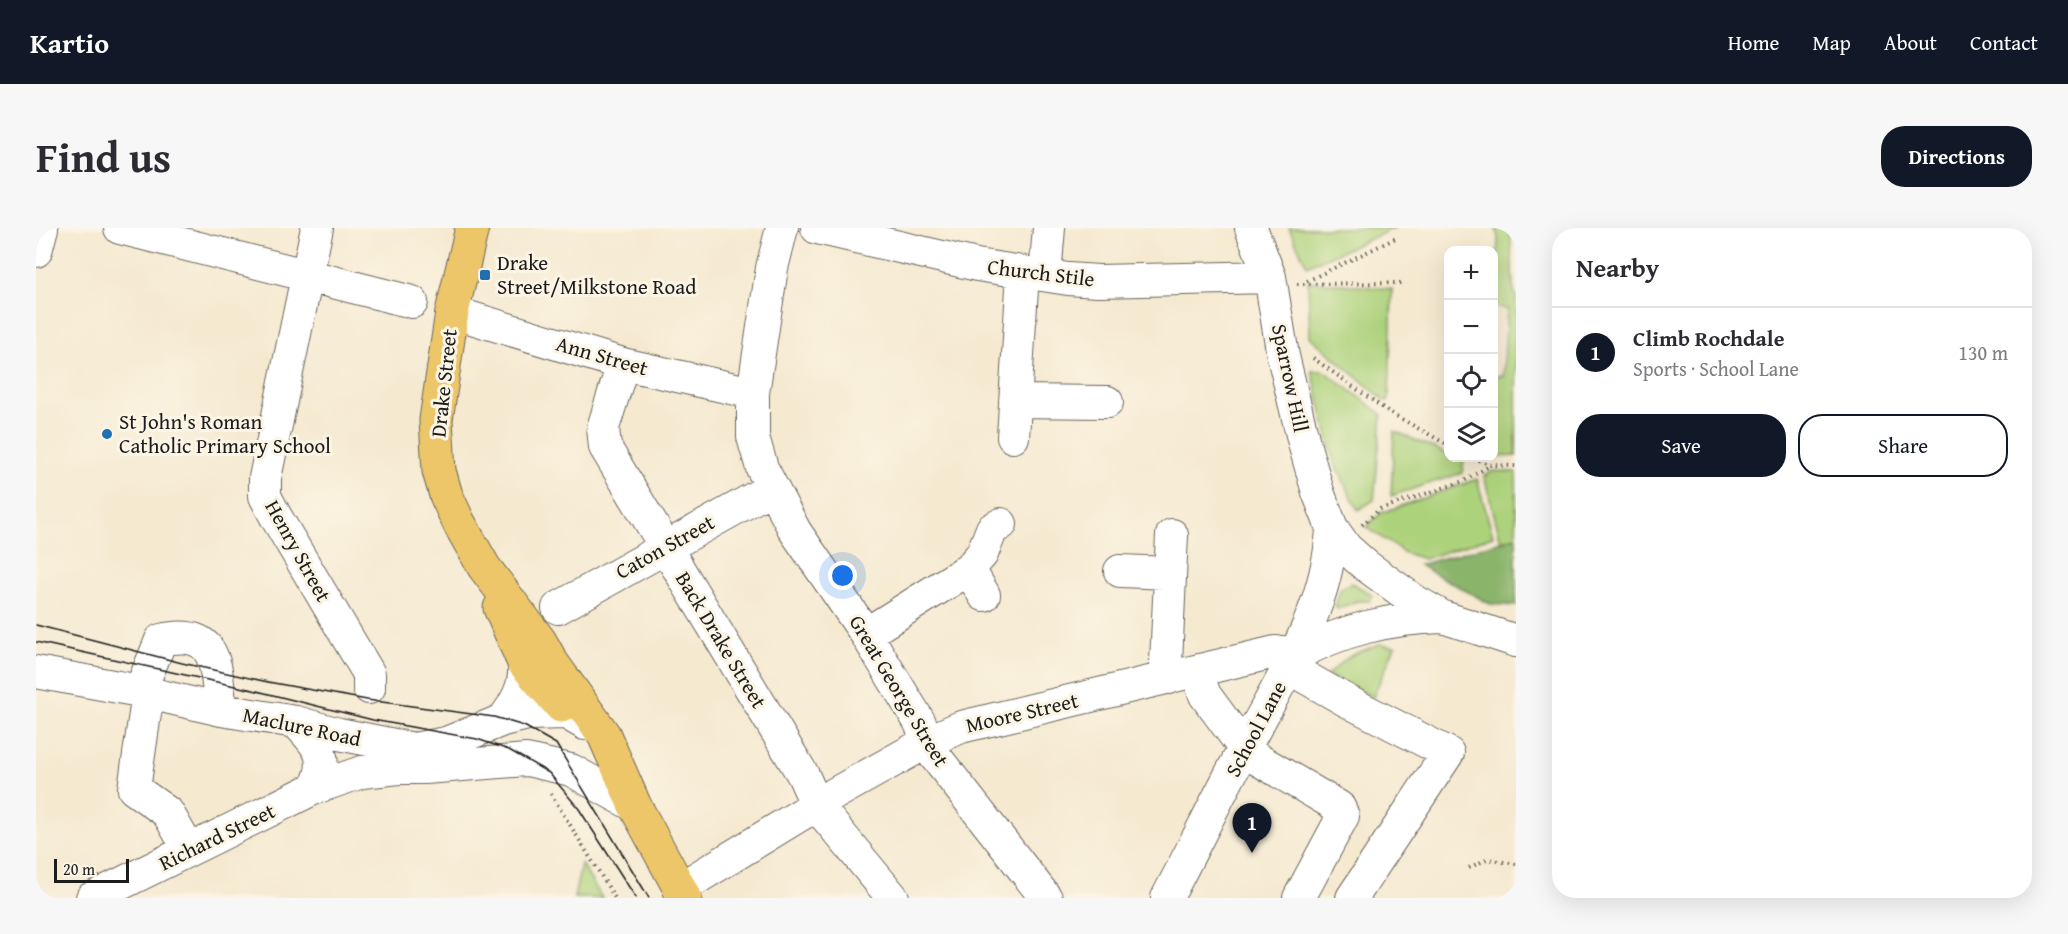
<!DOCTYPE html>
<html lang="en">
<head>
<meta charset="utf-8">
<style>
	:root { --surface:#fff; --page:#f7f7f7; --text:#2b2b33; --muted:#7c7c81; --line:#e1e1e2; --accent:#111827 }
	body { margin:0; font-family:"Gentium Book Plus",serif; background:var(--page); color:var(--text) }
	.controls { position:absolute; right:18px; top:18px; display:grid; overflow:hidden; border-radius:12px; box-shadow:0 6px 24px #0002 }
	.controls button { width:54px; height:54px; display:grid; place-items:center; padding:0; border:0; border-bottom:2px solid var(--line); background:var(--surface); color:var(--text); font:30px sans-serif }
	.scale { position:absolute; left:18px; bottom:15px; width:75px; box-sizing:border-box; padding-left:6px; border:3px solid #1c1c1c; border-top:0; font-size:16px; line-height:21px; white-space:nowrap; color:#1c1c1c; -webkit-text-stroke:4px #fcf5e5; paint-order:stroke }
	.you { position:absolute; left:807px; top:348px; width:21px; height:21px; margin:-15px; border:4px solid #fff; border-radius:50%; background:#1a73e8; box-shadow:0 0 0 9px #1a73e833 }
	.badge { display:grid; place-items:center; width:39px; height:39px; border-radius:50%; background:var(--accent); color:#fff; font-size:20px; font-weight:700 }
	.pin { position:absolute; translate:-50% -50px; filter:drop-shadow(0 2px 3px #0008) }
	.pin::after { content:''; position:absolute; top:32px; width:21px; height:18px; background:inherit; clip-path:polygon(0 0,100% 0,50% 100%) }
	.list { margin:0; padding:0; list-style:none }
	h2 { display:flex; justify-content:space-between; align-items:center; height:78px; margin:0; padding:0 24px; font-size:26px }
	h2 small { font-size:20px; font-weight:400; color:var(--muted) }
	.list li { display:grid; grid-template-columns:39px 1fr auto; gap:18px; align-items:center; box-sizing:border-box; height:90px; padding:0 24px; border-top:2px solid var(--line) }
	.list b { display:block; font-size:22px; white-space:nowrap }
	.list p { margin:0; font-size:20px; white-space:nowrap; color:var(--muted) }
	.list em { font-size:20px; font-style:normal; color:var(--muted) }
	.actions { display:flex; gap:12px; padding:18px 24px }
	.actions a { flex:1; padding:14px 0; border:2px solid var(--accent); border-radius:24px; text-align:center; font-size:21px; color:var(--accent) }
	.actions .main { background:var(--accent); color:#fff }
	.icon { flex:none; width:33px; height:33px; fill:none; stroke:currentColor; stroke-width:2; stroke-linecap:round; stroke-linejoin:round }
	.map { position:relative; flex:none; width:1480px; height:670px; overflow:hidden; border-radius:24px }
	header { display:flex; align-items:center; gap:36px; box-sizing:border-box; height:84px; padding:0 30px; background:var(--accent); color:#fff }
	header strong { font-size:28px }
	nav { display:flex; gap:33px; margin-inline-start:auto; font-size:21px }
	.intro { display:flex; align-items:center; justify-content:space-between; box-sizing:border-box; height:144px; padding:0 36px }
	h1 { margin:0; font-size:42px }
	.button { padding:15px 27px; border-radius:24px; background:var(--accent); color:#fff; font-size:21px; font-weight:700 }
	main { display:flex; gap:36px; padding:0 36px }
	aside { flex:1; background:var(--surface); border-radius:24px; box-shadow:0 6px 24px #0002 }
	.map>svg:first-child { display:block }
	.green { fill:#add27b; stroke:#64774c; stroke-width:1.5 }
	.forest { fill:#8ab46b; stroke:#536844; stroke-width:1.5 }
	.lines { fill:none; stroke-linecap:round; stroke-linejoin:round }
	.minor-casing { stroke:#68645b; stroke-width:34 }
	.major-casing { stroke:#68645b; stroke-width:35 }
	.path { stroke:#68645b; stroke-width:4; stroke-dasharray:1.5 4.5; stroke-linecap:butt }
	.minor { stroke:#fff; stroke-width:32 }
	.major { stroke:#ecc669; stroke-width:33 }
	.tram { stroke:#1c1c1c; stroke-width:1.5 }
	.poi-dot { fill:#1f6fb2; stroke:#fcf5e5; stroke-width:2 }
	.labels { text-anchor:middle; stroke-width:6; stroke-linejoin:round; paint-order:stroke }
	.poi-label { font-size:21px; fill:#1c1c1c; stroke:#fcf5e5; text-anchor:start }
	.street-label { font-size:21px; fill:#1c1c1c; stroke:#fcf5e5 }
</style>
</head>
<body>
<header>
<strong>Kartio</strong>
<nav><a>Home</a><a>Map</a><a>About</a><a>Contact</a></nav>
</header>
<div class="intro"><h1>Find us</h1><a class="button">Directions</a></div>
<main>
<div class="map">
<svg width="1480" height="670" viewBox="0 0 1480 670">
	<rect width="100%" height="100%" fill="#fcf5e5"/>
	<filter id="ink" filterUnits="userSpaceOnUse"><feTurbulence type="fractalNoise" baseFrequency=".0167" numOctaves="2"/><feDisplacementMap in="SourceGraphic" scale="12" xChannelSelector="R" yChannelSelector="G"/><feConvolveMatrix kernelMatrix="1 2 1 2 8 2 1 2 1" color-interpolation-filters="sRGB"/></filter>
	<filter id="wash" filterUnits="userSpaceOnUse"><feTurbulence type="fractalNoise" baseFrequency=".008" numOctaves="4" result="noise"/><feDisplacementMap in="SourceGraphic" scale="24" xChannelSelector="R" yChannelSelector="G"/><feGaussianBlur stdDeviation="1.35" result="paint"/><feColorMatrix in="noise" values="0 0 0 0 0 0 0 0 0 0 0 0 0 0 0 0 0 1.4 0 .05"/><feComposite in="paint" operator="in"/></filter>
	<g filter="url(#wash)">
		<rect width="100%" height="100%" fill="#f5e9d0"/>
		<path class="green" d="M1253 0H1359L1271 38Z
			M1460 0H1474L1477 59 1480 68V228L1458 229V148H1467L1471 81 1460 79 1462 10Z
			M1272 53 1356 61 1353 173H1349L1274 109Z
			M1276 143H1288L1346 186 1338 272 1322 282 1298 234Z
			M1358 203 1412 226V230H1422L1428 232 1426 245 1355 268Z
			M1457 243 1480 244V309L1465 313 1448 248Z
			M1441 251 1457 308 1388 331 1369 325 1330 299 1345 285Z
			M1315 355 1332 364 1336 368 1334 373H1321L1301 381 1299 378 1305 360Z
			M1343 416 1359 418 1337 469 1291 447 1314 428Z
			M545 636 566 670H538Z"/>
		<path class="forest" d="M1480 309V378L1454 376 1383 337Z"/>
	</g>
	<g filter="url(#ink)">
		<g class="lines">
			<defs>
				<path id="minor" d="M84 0 376 74
					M281 0 229 250V268L240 289 333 446V460
					M746 0 736 40 717 165V209L726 240 759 303 830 406 883 493 899 528 1010 670
					M781 0 941 37 1032 51 1062 53 1234 49
					M1215 0 1234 49 1247 128 1268 215 1282 264 1296 300 1310 320 1329 337 1379 373 1407 389C1356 390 1303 402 1259 428
					M0 23 6 0
					M1009 47 1013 0
					M416 84 587 136 717 165
					M587 136 567 200 569 219 767 547 781 578 857 670
					M979 173 1071 174
					M977 209 987 44
					M933 341 948 367
					M1084 343 1134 345
					M522 380 736 260
					M1407 389 1480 413
					M830 406 933 341 946 326 956 301 965 296
					M1253 440 1311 473 1412 525 1316 670
					M1164 443 1165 456 1169 467 1208 520 1223 532 1303 579 1307 588 1263 670
					M0 444 104 463 185 482 260 494 303 506 378 521 410 515 467 492 492 486 530 485 549 496
					M1133 450 1130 434 1136 307
					M104 463 125 412C184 399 179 439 185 482
					M112 465 98 561 132 585 153 622
					M467 492C480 475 490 458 488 435
					M260 494C281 516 295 529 279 560
					M643 661 800 565 893 513 925 499 1239 424H1247L1259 428
					M56 670 279 560 326 544 363 540H389L491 532 535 542 599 578
					M1131 670C1157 620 1182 569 1209 519 1246 450 1292 381 1296 300"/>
				<path id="major" d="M436 0 416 84 400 192 403 243 410 267 423 295 448 339 504 413 517 436 568 507 599 578 649 670
					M464 380 488 435 525 478"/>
			</defs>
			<use href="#minor" class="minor-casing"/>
			<use href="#major" class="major-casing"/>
			<path class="path" d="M1271 53 1360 10
				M1261 56 1368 55
				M1277 130 1353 184 1412 217
				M1437 230 1455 237 1480 238
				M1326 297 1344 281 1428 253 1455 237
				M515 566 579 670
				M1433 640 1451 631 1480 636"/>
			<use href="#minor" class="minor"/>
			<use href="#major" class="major"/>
			<path class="tram" d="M0 397 146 435 232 454 331 472 458 489 488 498 520 516 613 670
				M0 414 217 462 337 492 441 511 473 522 513 545 543 581 600 670"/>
		</g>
	</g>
	<g class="poi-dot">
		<rect x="443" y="41" width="12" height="12" rx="3"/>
		<circle cx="71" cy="206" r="6"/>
	</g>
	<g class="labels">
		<g class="poi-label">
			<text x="461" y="42">Drake<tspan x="461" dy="24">Street/Milkstone Road</tspan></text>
			<text x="83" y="201">St John's Roman<tspan x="83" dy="24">Catholic Primary School</tspan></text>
		</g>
		<g class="street-label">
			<text transform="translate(1005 45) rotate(7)" y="7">Church Stile</text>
			<text transform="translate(566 128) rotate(16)" y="7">Ann Street</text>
			<text transform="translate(1254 150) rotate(78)" y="7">Sparrow Hill</text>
			<text transform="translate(408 155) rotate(-84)" y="7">Drake Street</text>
			<text transform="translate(629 319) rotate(-29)" y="7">Caton Street</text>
			<text transform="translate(262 323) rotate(61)" y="7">Henry Street</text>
			<text transform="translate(685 412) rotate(59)" y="7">Back Drake Street</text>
			<text transform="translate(863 463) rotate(59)" y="7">Great George Street</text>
			<text transform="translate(986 485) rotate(-13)" y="7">Moore Street</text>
			<text transform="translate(266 499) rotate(12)" y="7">Maclure Road</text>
			<text transform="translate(1220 501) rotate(-62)" y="7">School Lane</text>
			<text transform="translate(181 609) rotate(-26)" y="7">Richard Street</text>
		</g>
	</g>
</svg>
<div class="controls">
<button>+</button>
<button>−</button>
<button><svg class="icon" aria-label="locate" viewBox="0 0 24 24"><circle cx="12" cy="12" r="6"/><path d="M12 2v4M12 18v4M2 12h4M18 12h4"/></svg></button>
<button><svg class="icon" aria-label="layers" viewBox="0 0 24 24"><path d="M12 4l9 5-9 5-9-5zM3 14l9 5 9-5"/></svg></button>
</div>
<div class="scale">20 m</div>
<div class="you"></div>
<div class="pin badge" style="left:1216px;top:625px">1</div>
</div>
<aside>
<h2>Nearby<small></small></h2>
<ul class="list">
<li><span class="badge">1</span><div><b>Climb Rochdale</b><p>Sports · School Lane</p></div><em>130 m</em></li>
</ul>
<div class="actions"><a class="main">Save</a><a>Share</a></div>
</aside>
</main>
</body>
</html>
